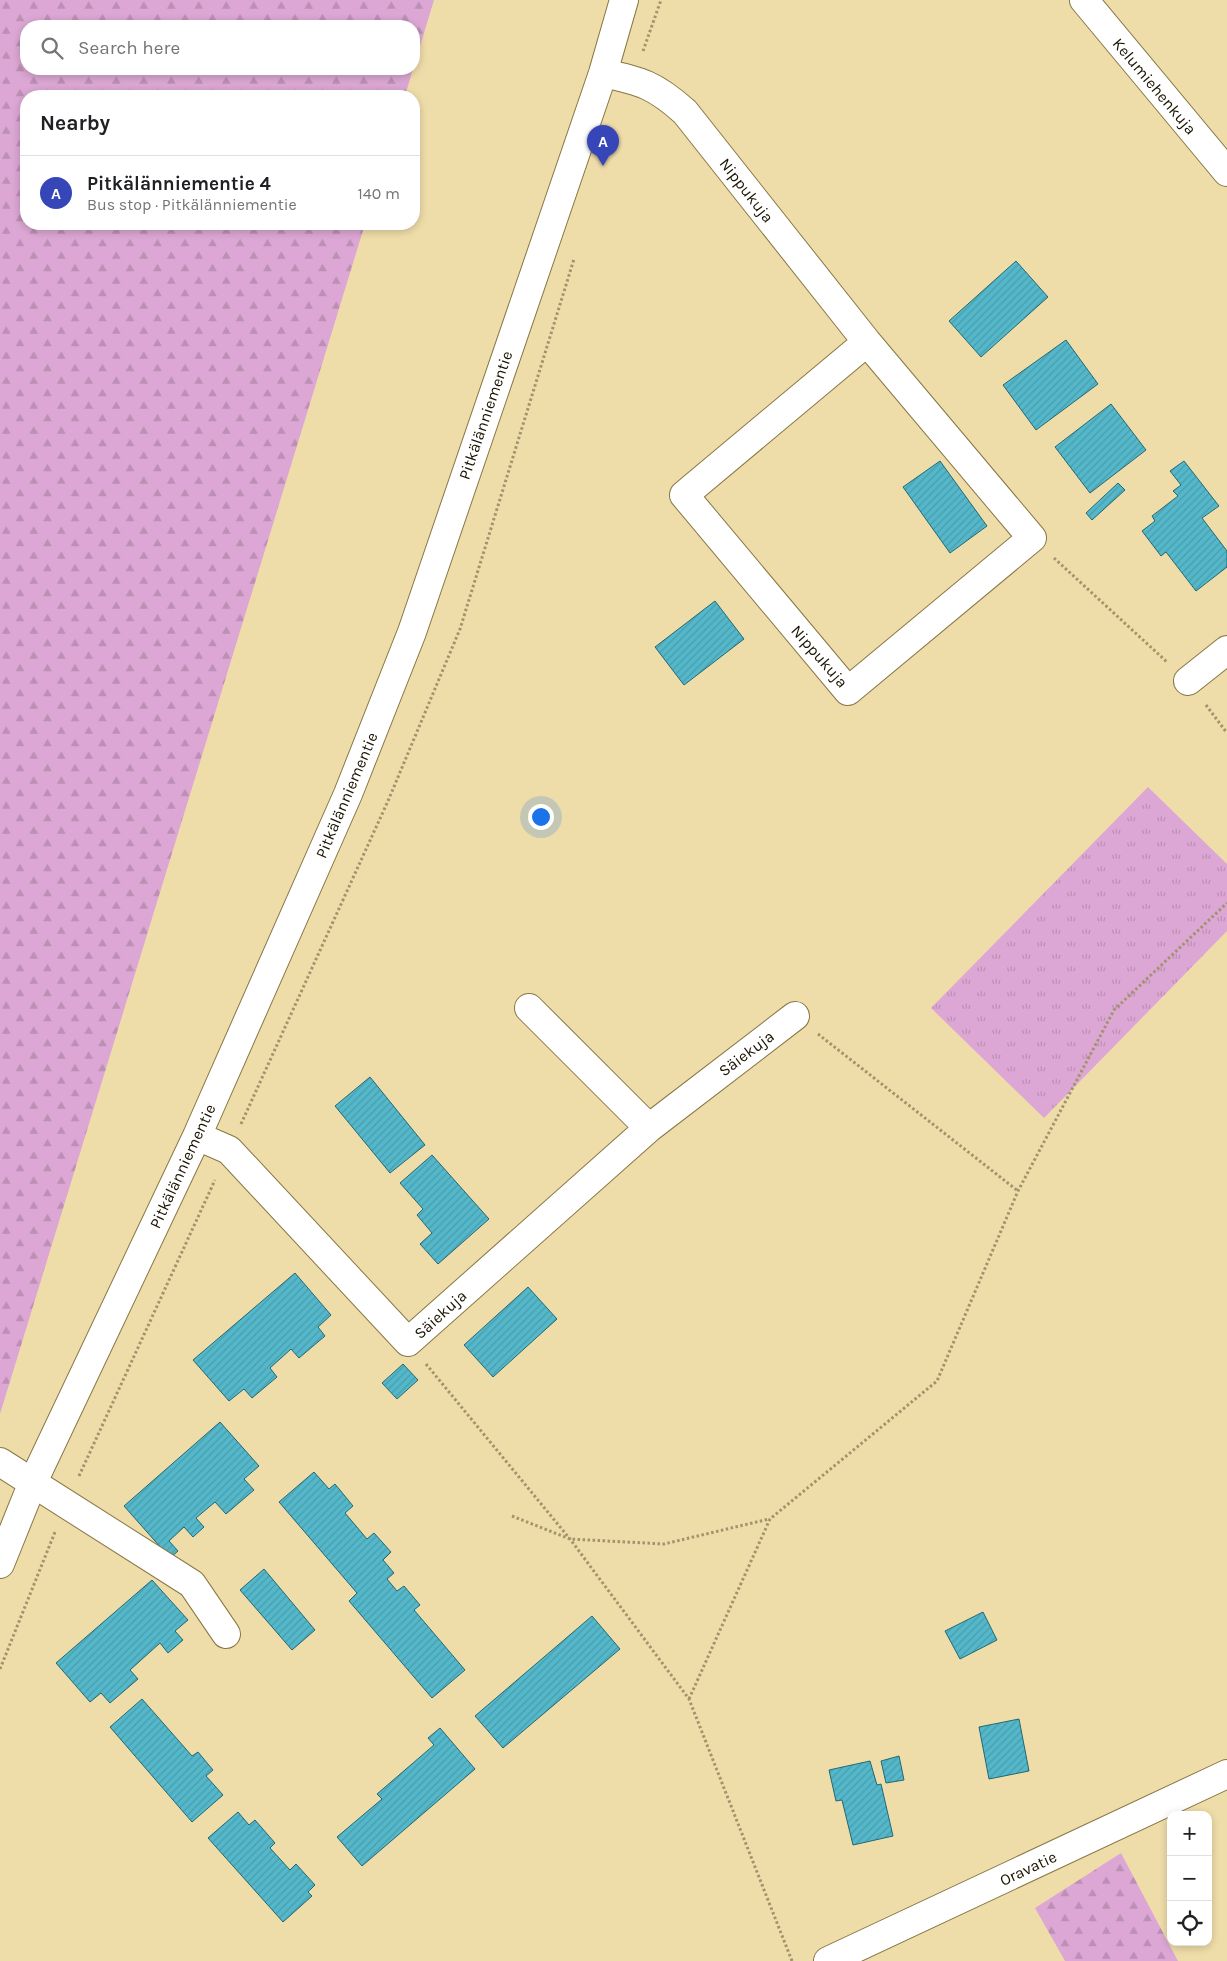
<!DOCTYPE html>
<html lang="en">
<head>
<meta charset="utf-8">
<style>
	:root { --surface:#fff; --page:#f2f2f2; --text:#202124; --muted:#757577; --line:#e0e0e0; --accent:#3646b9 }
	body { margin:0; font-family:Karla,sans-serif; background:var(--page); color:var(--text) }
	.controls { position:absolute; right:15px; bottom:15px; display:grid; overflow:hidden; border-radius:10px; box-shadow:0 2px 8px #0003 }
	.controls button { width:45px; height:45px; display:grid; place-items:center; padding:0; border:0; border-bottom:1px solid var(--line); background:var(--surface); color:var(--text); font:25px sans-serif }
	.you { position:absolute; left:540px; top:816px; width:18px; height:18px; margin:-12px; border:4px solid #fff; border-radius:50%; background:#1a73e8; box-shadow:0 0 0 8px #1a73e833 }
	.badge { display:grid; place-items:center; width:32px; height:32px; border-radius:50%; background:var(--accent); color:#fff; font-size:16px; font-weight:700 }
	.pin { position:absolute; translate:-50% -41px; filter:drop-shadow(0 1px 2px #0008) }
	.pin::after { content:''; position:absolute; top:26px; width:18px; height:15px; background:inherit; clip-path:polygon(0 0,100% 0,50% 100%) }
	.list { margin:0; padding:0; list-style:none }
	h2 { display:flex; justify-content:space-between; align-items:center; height:65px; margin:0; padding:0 20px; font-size:21px }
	h2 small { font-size:16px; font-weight:400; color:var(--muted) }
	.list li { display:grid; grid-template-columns:32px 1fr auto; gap:15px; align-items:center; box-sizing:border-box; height:75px; padding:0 20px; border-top:1px solid var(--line) }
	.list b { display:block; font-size:19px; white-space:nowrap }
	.list p { margin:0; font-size:16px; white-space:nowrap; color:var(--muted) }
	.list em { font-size:16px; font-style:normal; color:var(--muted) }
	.icon { flex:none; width:28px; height:28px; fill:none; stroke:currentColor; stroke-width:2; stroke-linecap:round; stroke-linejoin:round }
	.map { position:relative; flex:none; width:1227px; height:1961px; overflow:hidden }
	.search { position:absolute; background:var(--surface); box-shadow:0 2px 8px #0003; left:20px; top:20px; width:400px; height:55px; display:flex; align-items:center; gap:12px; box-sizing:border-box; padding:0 18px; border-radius:20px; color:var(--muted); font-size:19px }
	.panel { position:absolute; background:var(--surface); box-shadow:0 2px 8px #0003; left:20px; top:90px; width:400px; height:140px; border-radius:20px }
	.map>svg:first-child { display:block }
	.forest { fill:url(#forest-firs) }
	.park { fill:url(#park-tufts) }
	.building { fill:url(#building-hatch); stroke:#226874 }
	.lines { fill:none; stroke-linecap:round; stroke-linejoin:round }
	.minor-casing { stroke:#877746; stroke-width:30 }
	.path { stroke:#a1936c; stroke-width:3; stroke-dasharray:2.5 2.5; stroke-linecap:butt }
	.minor { stroke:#fff; stroke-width:28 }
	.labels { text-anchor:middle; stroke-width:4; stroke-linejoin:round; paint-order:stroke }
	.street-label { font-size:16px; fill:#191301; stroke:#fff }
</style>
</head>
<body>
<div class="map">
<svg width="1227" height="1961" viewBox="0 0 1227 1961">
	<defs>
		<pattern id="forest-firs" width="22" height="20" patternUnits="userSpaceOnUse" patternTransform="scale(1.25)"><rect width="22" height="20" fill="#dca7d4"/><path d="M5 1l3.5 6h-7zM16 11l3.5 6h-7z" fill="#bc8fb4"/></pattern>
		<pattern id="park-tufts" width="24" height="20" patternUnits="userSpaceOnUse" patternTransform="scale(1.25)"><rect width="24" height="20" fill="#dca7d4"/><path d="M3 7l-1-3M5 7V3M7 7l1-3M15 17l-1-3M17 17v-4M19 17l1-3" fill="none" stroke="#bc8fb4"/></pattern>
		<pattern id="building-hatch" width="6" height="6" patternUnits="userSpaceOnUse" patternTransform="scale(1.25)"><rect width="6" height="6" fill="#54b8ca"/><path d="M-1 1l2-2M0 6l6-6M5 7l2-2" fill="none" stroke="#499dac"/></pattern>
	</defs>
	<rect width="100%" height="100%" fill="#efdda9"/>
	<path class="forest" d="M0 0H434L414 66V26H26V69H413L405 96H26V224H365L0 1414Z
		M1121 1853 1178 1961H1065L1035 1908Z"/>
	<path class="park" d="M1148 787 1227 864V931L1044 1118 931 1008Z"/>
	<path class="building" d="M1016 261 1048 297 981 357 949 321Z
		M1066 340 1098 384 1036 430 1003 385Z
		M1111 404 1146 450 1090 493 1055 447Z
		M940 461 987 526 950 553 903 487Z
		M1184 461 1219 506 1202 518 1227 551V567L1196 591 1166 552 1161 556 1142 531 1155 521 1152 516 1178 496 1173 491 1181 485 1170 471Z
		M1118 483 1125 490 1092 520 1086 513Z
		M715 601 744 639 684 685 655 647Z
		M370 1077 425 1145 390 1173 335 1106Z
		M432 1155 489 1219 438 1264 420 1244 432 1233 417 1215 423 1209 400 1183Z
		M295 1273 331 1315 318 1327 325 1336 299 1358 291 1349 270 1368 277 1377 252 1398 244 1389 229 1401 193 1360Z
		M528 1287 557 1319 493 1377 464 1345Z
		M403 1364 418 1380 397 1399 382 1383Z
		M220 1422 259 1466 244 1479 254 1490 226 1514 215 1502 196 1518 204 1527 193 1537 184 1527 169 1541 178 1551 170 1558 124 1506Z
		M314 1472 329 1489 335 1484 353 1506 345 1513 367 1539 374 1533 391 1552 383 1560 394 1573 387 1579 397 1591 404 1586 420 1605 414 1610 465 1670 432 1698 349 1601 357 1593 279 1502Z
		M264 1569 315 1630 292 1650 240 1590Z
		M152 1580 188 1620 175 1631 183 1640 168 1653 160 1643 130 1670 138 1679 110 1703 101 1693 90 1702 56 1663Z
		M983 1612 997 1640 960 1659 945 1631Z
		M592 1616 620 1649 503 1748 475 1716Z
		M142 1699 192 1756 198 1752 213 1770 206 1776 223 1795 192 1822 110 1727Z
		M1019 1719 1029 1771 989 1779 979 1727Z
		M440 1728 475 1769 362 1866 337 1837 382 1799 377 1794 434 1745 428 1738Z
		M899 1756 904 1780 886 1783 881 1761Z
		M870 1761 877 1785 881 1784 893 1836 853 1845 842 1800 836 1801 829 1770Z
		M238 1812 249 1825 255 1820 275 1843 270 1848 290 1870 296 1864 315 1885 308 1892 312 1896 283 1922 208 1838Z"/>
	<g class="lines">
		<defs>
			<path id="minor" d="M1084 0 1227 172
				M603 73C641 81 655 85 685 112L867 342 1032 538 848 691 684 495 867 342
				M1188 681 1227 650
				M649 1128 795 1016
				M197 1136 229 1150 408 1342 649 1128 529 1008
				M0 1462 192 1584 226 1634
				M0 1564 33 1482 197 1136 348 794 412 632 603 73 624 0
				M828 1961 1227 1774"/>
		</defs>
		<use href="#minor" class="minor-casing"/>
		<path class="path" d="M643 51 661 0
			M1054 558 1167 662
			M1206 705 1227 733
			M818 1034 1018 1191
			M241 1124 388 801 460 629 574 259
			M426 1364 570 1539 689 1699 792 1961
			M79 1476 215 1180
			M512 1516 570 1539 664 1544 769 1519
			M0 1669 55 1532
			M689 1699 770 1519 937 1381 1018 1191 1114 1010 1227 903"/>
		<use href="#minor" class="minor"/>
	</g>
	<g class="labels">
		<g class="street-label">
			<text transform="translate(1155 86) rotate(50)" y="6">Kelumiehenkuja</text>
			<text transform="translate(747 190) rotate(52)" y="6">Nippukuja</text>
			<text transform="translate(485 415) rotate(-71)" y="6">Pitkälänniementie</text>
			<text transform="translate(820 656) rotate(49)" y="6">Nippukuja</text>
			<text transform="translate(346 795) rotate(-67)" y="6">Pitkälänniementie</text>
			<text transform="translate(746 1053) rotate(-37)" y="6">Säiekuja</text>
			<text transform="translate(182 1166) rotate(-65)" y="6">Pitkälänniementie</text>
			<text transform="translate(440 1314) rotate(-42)" y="6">Säiekuja</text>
			<text transform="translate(1028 1868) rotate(-25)" y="6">Oravatie</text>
		</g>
	</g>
</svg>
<div class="controls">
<button>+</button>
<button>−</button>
<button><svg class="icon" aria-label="locate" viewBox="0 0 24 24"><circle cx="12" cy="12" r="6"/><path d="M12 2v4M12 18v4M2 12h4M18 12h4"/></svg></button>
</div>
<div class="you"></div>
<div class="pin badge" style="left:603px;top:166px">A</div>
<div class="search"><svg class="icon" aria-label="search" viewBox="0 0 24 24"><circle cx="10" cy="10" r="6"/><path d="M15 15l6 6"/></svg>Search here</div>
<section class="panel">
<h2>Nearby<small></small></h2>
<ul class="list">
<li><span class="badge">A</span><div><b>Pitkälänniementie 4</b><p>Bus stop · Pitkälänniementie</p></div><em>140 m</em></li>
</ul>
</section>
</div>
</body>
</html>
